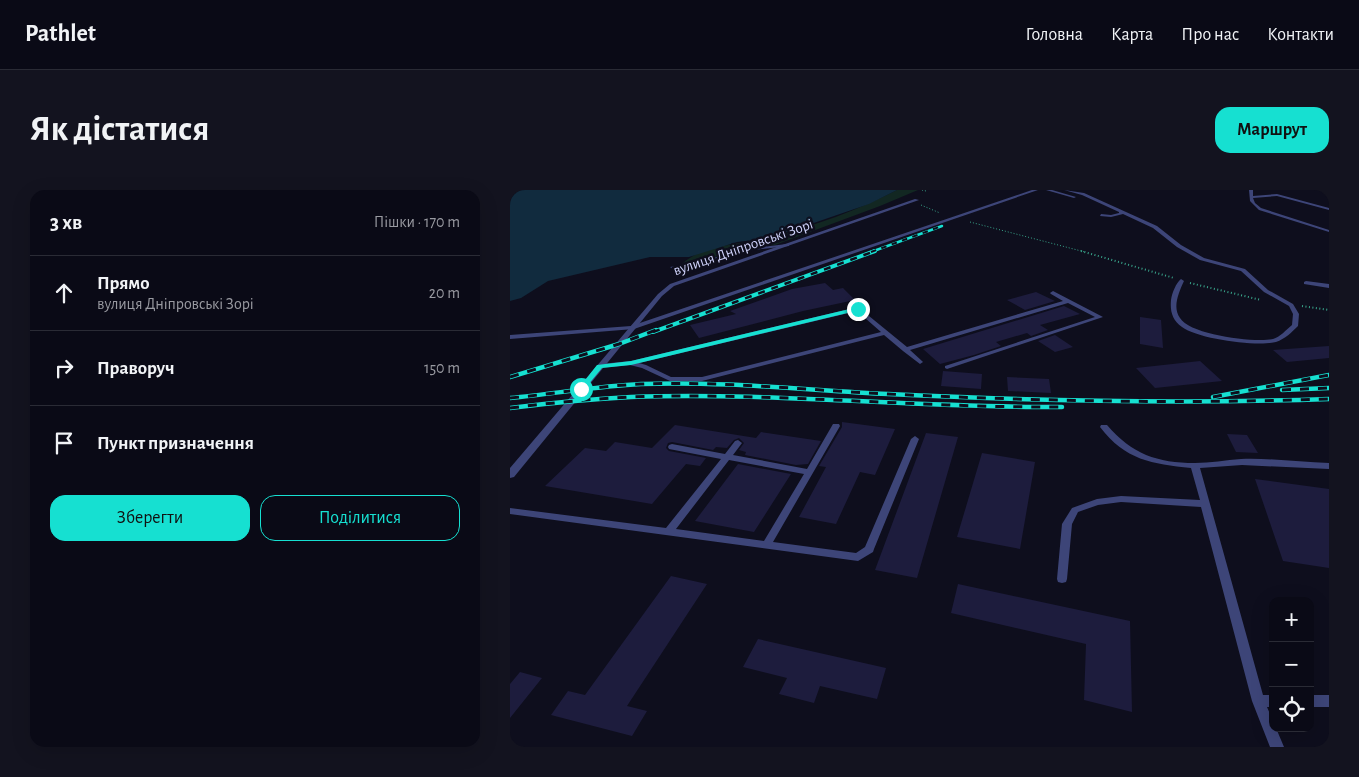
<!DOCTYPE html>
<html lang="uk">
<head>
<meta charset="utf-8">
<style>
	:root { --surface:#0a0a16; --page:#13131f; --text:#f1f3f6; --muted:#999aa1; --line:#2a2b35; --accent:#16e0d1 }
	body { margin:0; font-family:"Alegreya Sans",sans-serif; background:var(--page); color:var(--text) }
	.controls { position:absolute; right:15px; bottom:15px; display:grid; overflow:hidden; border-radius:10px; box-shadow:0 5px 20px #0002 }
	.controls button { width:45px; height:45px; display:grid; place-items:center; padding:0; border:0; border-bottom:1px solid var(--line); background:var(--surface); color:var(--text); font:25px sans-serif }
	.stop { position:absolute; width:15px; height:15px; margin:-11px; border:4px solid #16e0d1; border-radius:50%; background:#fff }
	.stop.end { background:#16e0d1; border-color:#fff; box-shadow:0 1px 5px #0008 }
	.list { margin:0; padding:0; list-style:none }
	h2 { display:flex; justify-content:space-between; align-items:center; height:65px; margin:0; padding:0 20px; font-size:21px }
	h2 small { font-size:16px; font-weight:400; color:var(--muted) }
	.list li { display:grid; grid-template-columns:32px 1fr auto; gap:15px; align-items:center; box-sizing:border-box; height:75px; padding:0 20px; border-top:1px solid var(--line) }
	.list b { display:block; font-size:19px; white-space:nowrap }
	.list p { margin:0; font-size:16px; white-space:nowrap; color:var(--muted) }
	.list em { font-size:16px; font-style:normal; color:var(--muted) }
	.actions { display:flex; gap:10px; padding:15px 20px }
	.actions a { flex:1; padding:11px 0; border:1px solid var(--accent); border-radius:15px; text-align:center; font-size:18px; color:var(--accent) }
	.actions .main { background:var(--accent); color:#111 }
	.icon { flex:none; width:28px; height:28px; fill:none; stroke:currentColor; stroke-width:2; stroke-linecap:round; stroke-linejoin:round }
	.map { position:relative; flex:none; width:819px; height:557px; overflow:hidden; border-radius:15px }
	header { display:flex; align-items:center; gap:30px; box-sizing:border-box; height:70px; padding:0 25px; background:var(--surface); border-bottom:1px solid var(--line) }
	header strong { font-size:24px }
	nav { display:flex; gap:28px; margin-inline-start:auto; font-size:18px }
	.intro { display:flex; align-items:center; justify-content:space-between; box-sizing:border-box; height:120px; padding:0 30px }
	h1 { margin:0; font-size:35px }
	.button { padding:12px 22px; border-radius:15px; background:var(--accent); color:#111; font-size:18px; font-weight:700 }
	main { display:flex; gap:30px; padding:0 30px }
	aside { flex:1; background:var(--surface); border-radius:15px; box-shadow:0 5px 20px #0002 }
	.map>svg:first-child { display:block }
	.green { fill:#122722 }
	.water { fill:#112b3e }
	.building { fill:#1d1c3d }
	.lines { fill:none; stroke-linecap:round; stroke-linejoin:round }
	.path-far1 { stroke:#39a58b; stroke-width:1; stroke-dasharray:1 2; stroke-linecap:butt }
	.path { stroke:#39a58b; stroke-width:2; stroke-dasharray:1 2.5; stroke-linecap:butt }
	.service { fill:#3d4578; fill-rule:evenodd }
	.minor { fill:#3d4578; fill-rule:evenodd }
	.rail-far2-casing { stroke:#16e0d1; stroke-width:2.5 }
	.rail-far1-casing { stroke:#16e0d1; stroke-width:4 }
	.rail-casing { stroke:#16e0d1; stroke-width:4.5 }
	.rail-far2 { stroke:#0e0e1d; stroke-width:2; stroke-dasharray:5.5; stroke-linecap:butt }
	.rail-far1 { stroke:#0e0e1d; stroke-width:2.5; stroke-dasharray:7; stroke-linecap:butt }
	.rail { stroke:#0e0e1d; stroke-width:3; stroke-dasharray:9; stroke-linecap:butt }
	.route { fill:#16e0d1 }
	.labels { text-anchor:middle; stroke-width:5; stroke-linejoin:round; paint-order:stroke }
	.far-street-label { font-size:15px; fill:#cfd2fa; stroke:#0e0e1d }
</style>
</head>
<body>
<header>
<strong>Pathlet</strong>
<nav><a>Головна</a><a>Карта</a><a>Про нас</a><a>Контакти</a></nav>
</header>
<div class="intro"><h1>Як дістатися</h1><a class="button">Маршрут</a></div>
<main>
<aside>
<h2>3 хв<small>Пішки · 170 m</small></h2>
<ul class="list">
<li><svg class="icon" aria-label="ahead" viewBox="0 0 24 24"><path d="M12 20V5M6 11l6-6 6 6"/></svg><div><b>Прямо</b><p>вулиця Дніпровські Зорі</p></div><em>20 m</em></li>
<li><svg class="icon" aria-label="right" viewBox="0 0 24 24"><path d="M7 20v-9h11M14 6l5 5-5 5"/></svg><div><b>Праворуч</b></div><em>150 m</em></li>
<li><svg class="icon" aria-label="arrive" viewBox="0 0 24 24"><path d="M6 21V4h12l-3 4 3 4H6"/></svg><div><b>Пункт призначення</b></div></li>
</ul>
<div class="actions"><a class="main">Зберегти</a><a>Поділитися</a></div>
</aside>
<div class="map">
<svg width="819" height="557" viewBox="0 0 819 557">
	<rect width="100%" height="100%" fill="#0e0e1d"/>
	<path class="green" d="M387 0H408L370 16 265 55 236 58 184 73 172 74C194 53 235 55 262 47 304 36 348 20 387 0Z"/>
	<path class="water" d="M0 0H387L359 14 260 48 227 52 179 67H140L38 91 11 108 0 111Z"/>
	<path class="building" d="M315 93 323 100 333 98 345 110 293 121 189 148 180 135 226 124 220 121 282 99Z
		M526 102 545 111 515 120 497 110Z
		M554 116 570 124 530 135 538 140 521 146 517 143 486 152 491 156 464 165 430 174 413 159Z
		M630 127 651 130 653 158 630 154Z
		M545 145 563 157 545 162 528 151Z
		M819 156V168L777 172 763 160Z
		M690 171 712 191 645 198 626 178Z
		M433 181 472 184 471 199 431 196Z
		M497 187 539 189 541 203 498 201Z
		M332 232 385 239 365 285 350 282 326 334 289 327 316 277 309 276 332 237Z
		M165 235 246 248 251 242 311 251 298 274 286 275 235 265 236 262 229 260 234 253 229 248 224 250 217 258 206 257 203 260 162 252 158 253 156 258 159 261 196 268 190 276 176 274 142 314 35 296 75 258 96 261 105 252 142 258Z
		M416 243 448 247 407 388 365 380Z
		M717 244 737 245 748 263 726 262Z
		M472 263 525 272 510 359 447 347Z
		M228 274 281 284 244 342 185 331Z
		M745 289 819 299V378L773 371Z
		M161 386 197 394 117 516 137 521 122 546 41 525 58 501 75 505Z
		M448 394 620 431 622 522 574 510 576 454 441 423Z
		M248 449 376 478 367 509 310 496 304 513 269 504 277 488 233 477Z
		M10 482 32 488 0 528V494Z"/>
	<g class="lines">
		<path class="path-far1" d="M412 0 416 1
			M411 15 430 23
			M460 32 575 62"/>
		<path class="path" d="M571 61 664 88
			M680 93 751 110
			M792 116 819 120"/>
		<path class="service" d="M522 0H528L124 139 0 149V145L121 136Z
			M536 0H542L566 7 564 8Z
			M554 0 574 3 647 36 671 55 694 68 735 79 758 100 783 114 789 124 788 136C782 142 775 149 766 152 747 157 688 149 672 137 662 130 660 121 661 110 662 103 666 93 671 89L674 91C669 102 662 117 670 128 680 145 745 153 763 149 770 147 776 140 782 135L783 124 779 116 754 102 731 81 690 70 667 57 643 38 613 24 601 27 590 26 591 24 601 25 609 23V22L572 5Z
			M739 0H743V6L767 4 819 18V20L767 6 743 8 745 13 751 18 819 40V42L749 20 740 11Z
			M277 54 279 55V56L235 61 185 76 163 79 160 77 185 73 235 59Z
			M796 91 819 94V98L794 94V92Z
			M543 101 593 127 437 179 435 178V176L585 127 558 113 400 160 412 171 413 172 410 174 393 161 374 145 192 191H160L132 178 120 175 90 178 87 176 90 174 121 171 348 117 397 157 553 111 541 104 540 103ZM347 121 371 142 192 187H161L136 175 129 173Z
			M323 234H329L330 236 263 352 346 363 355 357 401 249 405 246 409 249 364 359 363 362 348 371 0 324V318L156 338 211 269 159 259 158 257 159 255 162 254 215 264 225 251 228 250 232 253 223 265 297 279ZM219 270 294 284 254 351 166 339Z
			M591 235H597C622 264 647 273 685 273 700 273 716 270 731 269 760 268 790 272 819 273V279L732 275 690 278 753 505H763V517H757L763 531V538H766L774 557H760L742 511 691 317 611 312 588 315 568 322 562 334 557 389 556 392 552 393 548 392 547 389 552 334 562 318 587 309 611 306 690 310 681 278C642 274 615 270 590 237Z
			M800 505H819V517H800Z"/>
		<path class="minor" d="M405 9 409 10 164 96 152 106 4 287 0 288V278L148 104 160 94Z"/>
		<defs>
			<path id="rail-far2" d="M361 62 432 36"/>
			<path id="rail-far1" d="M143 142 365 61"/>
			<path id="rail" d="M0 187 109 154 146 140
				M772 200 819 198
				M703 207 819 185
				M0 208C44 204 87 196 131 194 213 191 296 200 378 204 525 211 672 214 819 209
				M0 218C40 213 80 209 121 207 264 202 408 218 552 217"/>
		</defs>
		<use href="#rail-far2" class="rail-far2-casing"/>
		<use href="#rail-far1" class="rail-far1-casing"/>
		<use href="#rail" class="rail-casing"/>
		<use href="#rail-far2" class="rail-far2"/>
		<use href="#rail-far1" class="rail-far1"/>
		<use href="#rail" class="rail"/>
	</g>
	<path class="route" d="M348 117 350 120 121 175 92 178 73 201 68 199 87 175 121 171Z"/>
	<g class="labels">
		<g class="far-street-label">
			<text transform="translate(233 57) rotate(-19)" y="5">вулиця Дніпровські Зорі</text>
		</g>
	</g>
</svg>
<div class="controls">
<button>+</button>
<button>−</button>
<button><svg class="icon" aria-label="locate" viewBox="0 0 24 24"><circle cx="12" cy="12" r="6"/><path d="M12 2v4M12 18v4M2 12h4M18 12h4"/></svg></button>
</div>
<div class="stop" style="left:71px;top:199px"></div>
<div class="stop end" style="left:348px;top:119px"></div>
</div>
</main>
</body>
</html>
